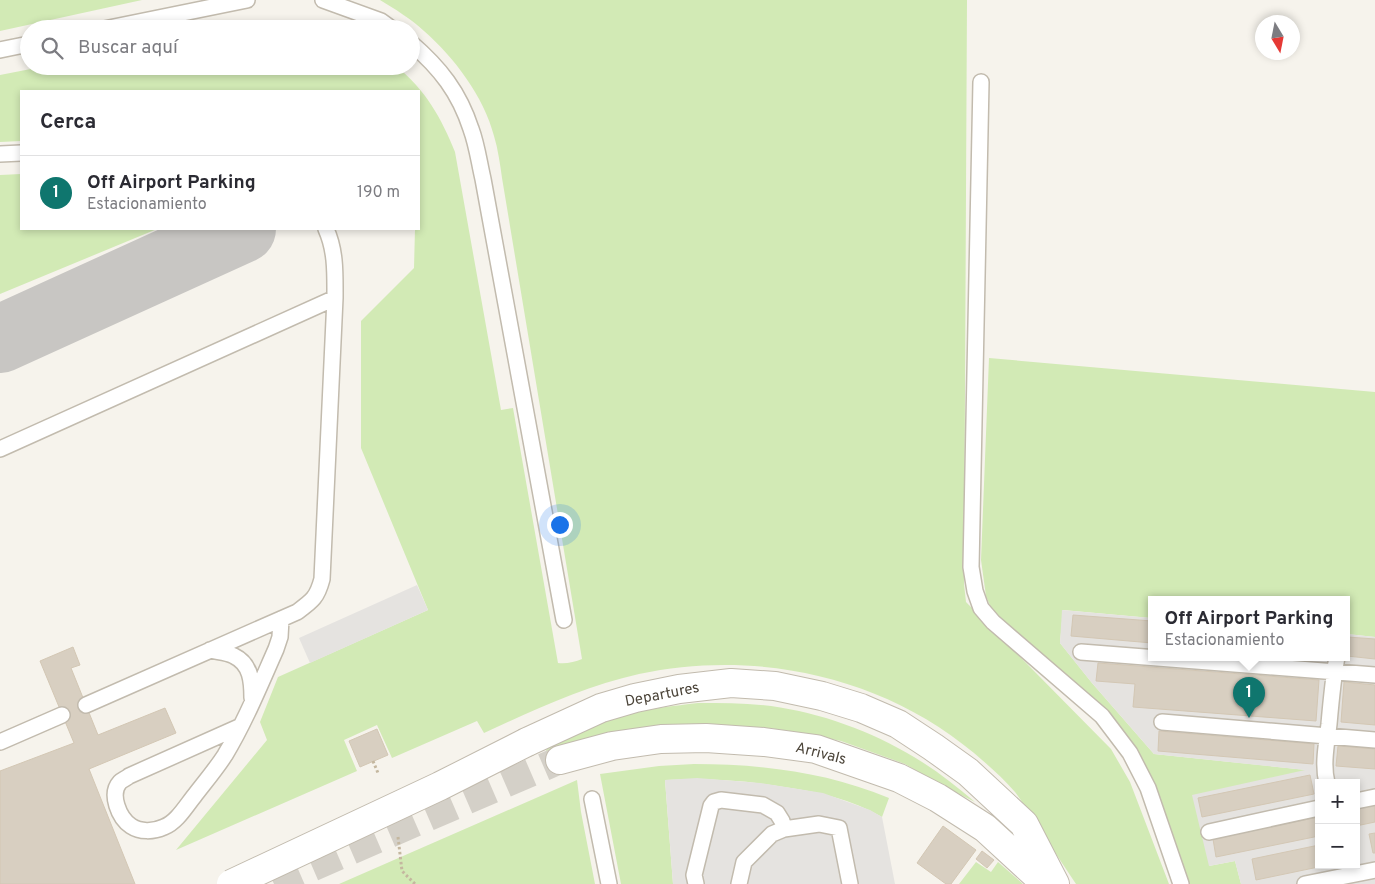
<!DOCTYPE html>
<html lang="es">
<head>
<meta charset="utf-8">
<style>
	:root { --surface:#fff; --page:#f2f2f3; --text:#2b2b33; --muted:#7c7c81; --line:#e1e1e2; --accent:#0f766e }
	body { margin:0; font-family:Overpass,sans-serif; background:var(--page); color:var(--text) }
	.controls { position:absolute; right:15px; bottom:15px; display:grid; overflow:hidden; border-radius:0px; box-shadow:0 2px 8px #0003 }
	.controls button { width:45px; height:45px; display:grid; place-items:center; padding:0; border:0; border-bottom:1px solid var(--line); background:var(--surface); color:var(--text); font:25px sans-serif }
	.compass { position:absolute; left:1255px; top:15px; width:45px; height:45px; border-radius:50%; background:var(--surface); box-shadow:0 2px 8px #0003; rotate:170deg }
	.you { position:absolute; left:559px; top:524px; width:18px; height:18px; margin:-12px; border:4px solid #fff; border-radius:50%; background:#1a73e8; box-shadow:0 0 0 8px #1a73e833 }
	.badge { display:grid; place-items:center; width:32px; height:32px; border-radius:50%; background:var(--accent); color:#fff; font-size:16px; font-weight:700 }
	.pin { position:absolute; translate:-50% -41px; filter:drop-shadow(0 1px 2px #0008) }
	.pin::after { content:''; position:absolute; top:26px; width:18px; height:15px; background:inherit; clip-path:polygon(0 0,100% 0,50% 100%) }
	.popup { position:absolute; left:1148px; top:596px; width:202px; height:65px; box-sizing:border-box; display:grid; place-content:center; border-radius:0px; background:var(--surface); filter:drop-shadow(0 1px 4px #0005); font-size:16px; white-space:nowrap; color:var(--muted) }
	.popup b { font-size:19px; color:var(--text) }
	.popup::after { content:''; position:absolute; left:50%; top:100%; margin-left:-10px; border:10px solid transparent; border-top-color:var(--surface) }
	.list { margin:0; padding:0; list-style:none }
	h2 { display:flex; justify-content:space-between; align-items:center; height:65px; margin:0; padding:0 20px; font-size:21px }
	h2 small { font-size:16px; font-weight:400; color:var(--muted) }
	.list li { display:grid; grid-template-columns:32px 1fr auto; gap:15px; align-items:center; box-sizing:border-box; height:75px; padding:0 20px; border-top:1px solid var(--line) }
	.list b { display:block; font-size:19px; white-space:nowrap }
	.list p { margin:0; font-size:16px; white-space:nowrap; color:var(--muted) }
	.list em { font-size:16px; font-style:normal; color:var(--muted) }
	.icon { flex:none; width:28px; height:28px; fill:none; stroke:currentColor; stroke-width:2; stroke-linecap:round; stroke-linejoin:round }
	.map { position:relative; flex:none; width:1375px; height:884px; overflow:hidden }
	.search { position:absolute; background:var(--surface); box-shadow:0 2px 8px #0003; left:20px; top:20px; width:400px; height:55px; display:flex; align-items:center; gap:12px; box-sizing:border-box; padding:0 18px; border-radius:28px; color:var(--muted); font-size:19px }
	.panel { position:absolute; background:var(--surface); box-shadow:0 2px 8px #0003; left:20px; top:90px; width:400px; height:140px; border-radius:0px }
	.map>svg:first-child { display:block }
	.green { fill:#d2eab5 }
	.parking { fill:#e5e3e0; fill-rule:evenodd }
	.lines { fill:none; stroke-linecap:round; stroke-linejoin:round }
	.taxiway { stroke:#c8c6c3; stroke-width:68 }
	.building { fill:#d8cfc1; stroke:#d3c7b4 }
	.street-tunnel { stroke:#d4d0c8; stroke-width:28; stroke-dasharray:28 14; stroke-linecap:butt }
	.lane-casing { stroke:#c2bbae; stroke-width:18 }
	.street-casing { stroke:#c2bbae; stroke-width:30 }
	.path { stroke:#c4b79f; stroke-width:3; stroke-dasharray:2.5 2.5; stroke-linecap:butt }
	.lane { stroke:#fff; stroke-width:15 }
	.street { stroke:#fff; stroke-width:28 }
	.street-bridge-casing { stroke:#c2bbae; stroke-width:30; stroke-linecap:butt }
	.street-bridge { stroke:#fff; stroke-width:28 }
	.labels { text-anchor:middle; stroke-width:4; stroke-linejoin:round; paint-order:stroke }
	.street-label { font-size:15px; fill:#4b4439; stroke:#fff }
</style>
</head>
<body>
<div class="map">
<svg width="1375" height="884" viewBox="0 0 1375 884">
	<rect width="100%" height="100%" fill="#f6f3ec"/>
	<path class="green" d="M0 0H142L0 31Z
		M380 0H967L964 584 966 602 1111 749 1130 782 1169 884H1076C1062 863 1048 842 1034 821 1028 811 1022 801 1015 792 1003 778 988 765 974 753 882 676 756 649 639 674 585 686 534 710 484 733L477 721 392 758 377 725 344 740 357 771 176 850 267 740 260 722 278 677 428 610 361 448V321L414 268 415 229H419V91H21V141L0 142V75L46 66H396C425 89 442 119 455 152L501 410 513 408 558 663C566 664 575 662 582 659L502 178C500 164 498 149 494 136 484 97 454 57 424 31 411 19 395 9 380 0Z
		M21 174V229H157L0 294V175Z
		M989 358 1375 392V637L1347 634 1346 599H1152L1151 618 1063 610 1060 643 1092 683 1154 754 1307 770 1209 866 1235 861 1241 884H1185L1145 769 1001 622 991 608 986 596 981 560Z
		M698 703C723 703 747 703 771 706 821 713 871 731 914 757 936 770 956 786 975 802L939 784 905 764 841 741 803 733 769 728 699 727 573 750 547 760 546 751 548 746C573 735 599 722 626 715 650 708 674 706 698 703Z
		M694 764C760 764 827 772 889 798L882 817C851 799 819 792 784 787 744 780 705 778 665 780L673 884H621L600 774 659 766Z
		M577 780 581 812 595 884H339Z
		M976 862 991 872 998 862 1023 884H959Z"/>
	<path class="parking" d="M417 585 428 610 310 663 299 638Z
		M1062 610 1151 618 1152 657H1346L1347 634 1375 637V884H1241L1235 861 1209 866 1192 795 1305 770 1154 754 1092 683 1060 643ZM1319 783H1356V865H1319Z
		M697 778 760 783 823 793 870 810 882 817 895 884H673L665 780Z"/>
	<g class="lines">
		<path class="taxiway" d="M0 339 242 229"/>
	</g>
	<path class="building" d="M1073 615 1152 621V643L1071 636Z
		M1348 637 1375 639V659L1347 656Z
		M73 647 80 665 71 668 98 735 165 708 176 733 89 769 135 884H0V771L74 743 40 661Z
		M1098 663 1319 680 1316 721 1133 707 1135 684 1096 681Z
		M1344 682 1375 685V725L1341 722Z
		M377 729 388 755 360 767 349 741Z
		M1159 731 1314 744 1313 764 1158 751Z
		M1338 746 1375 749V769L1336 766Z
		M1310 775 1314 794 1202 817 1198 798Z
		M1375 801V822L1356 826V805Z
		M1318 817 1319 836 1216 857 1213 839Z
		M943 826 976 850 951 884H946L917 863Z
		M1375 833V853H1373L1369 834Z
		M1319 845V865H1328L1256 880 1252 859Z
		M982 851 994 860 987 868 976 859Z"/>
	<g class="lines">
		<path class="street-tunnel" d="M274 884 560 760"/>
		<defs>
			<path id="lane" d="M323 0 381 21 392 29
				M104 29 247 0
				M411 43C440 68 459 92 471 129 477 145 479 162 483 179L564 620
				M0 50 29 44
				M981 82 971 567 975 591 981 608 993 622 1102 716 1130 753 1148 788 1181 884
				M0 154 21 153
				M0 449 335 298
				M210 650C218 652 227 652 234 656 251 664 252 682 252 698
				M1081 652 1375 675
				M86 705 297 612C312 601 317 598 322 579L335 298C335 274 336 251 326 229
				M1162 722 1375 740
				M241 726 129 776C127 778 122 780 120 782 109 794 119 818 131 826 140 832 153 832 164 827 177 822 186 806 195 795 205 782 216 769 225 755 245 722 260 685 276 649L280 637 281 619
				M0 742 62 715
				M1327 783C1322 764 1327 742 1329 724 1331 701 1333 679 1337 657
				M592 799 609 884
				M1356 801 1375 797
				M1209 832 1319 808
				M696 884 694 875 711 806 714 802 721 800 763 805 777 813 782 821 784 829
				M739 884 744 862 772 834 784 829 819 824 839 828 850 884
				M1305 884 1375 870"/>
			<path id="street" d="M527 742 601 708 635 698 679 689 731 683 775 686 822 696 861 708 898 724 933 747 968 772 1024 824 1055 884
				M560 760 612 746 661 739 706 738 764 742 816 749 899 778 938 798 985 828 1046 884"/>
		</defs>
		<use href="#lane" class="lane-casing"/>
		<use href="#street" class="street-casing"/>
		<path class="path" d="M373 761 378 773
			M398 837 402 871 415 884"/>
		<use href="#lane" class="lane"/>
		<use href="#street" class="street"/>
		<defs>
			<path id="street-bridge" d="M231 884 440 786 527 742"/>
		</defs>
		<use href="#street-bridge" class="street-bridge-casing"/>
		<use href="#street-bridge" class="street-bridge"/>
	</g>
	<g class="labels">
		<g class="street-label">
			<text transform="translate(662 694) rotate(-11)" y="5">Departures</text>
			<text transform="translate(821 753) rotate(14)" y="5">Arrivals</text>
		</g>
	</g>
</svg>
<div class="controls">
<button>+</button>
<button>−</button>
</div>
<svg class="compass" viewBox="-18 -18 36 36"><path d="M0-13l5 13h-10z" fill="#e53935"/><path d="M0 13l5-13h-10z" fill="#7c7c81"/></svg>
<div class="you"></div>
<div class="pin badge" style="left:1249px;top:718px">1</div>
<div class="popup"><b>Off Airport Parking</b>Estacionamiento</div>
<div class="search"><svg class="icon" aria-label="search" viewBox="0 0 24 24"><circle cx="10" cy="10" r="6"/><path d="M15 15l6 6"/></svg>Buscar aquí</div>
<section class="panel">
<h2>Cerca<small></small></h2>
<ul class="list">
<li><span class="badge">1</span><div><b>Off Airport Parking</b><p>Estacionamiento</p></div><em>190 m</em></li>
</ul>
</section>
</div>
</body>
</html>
